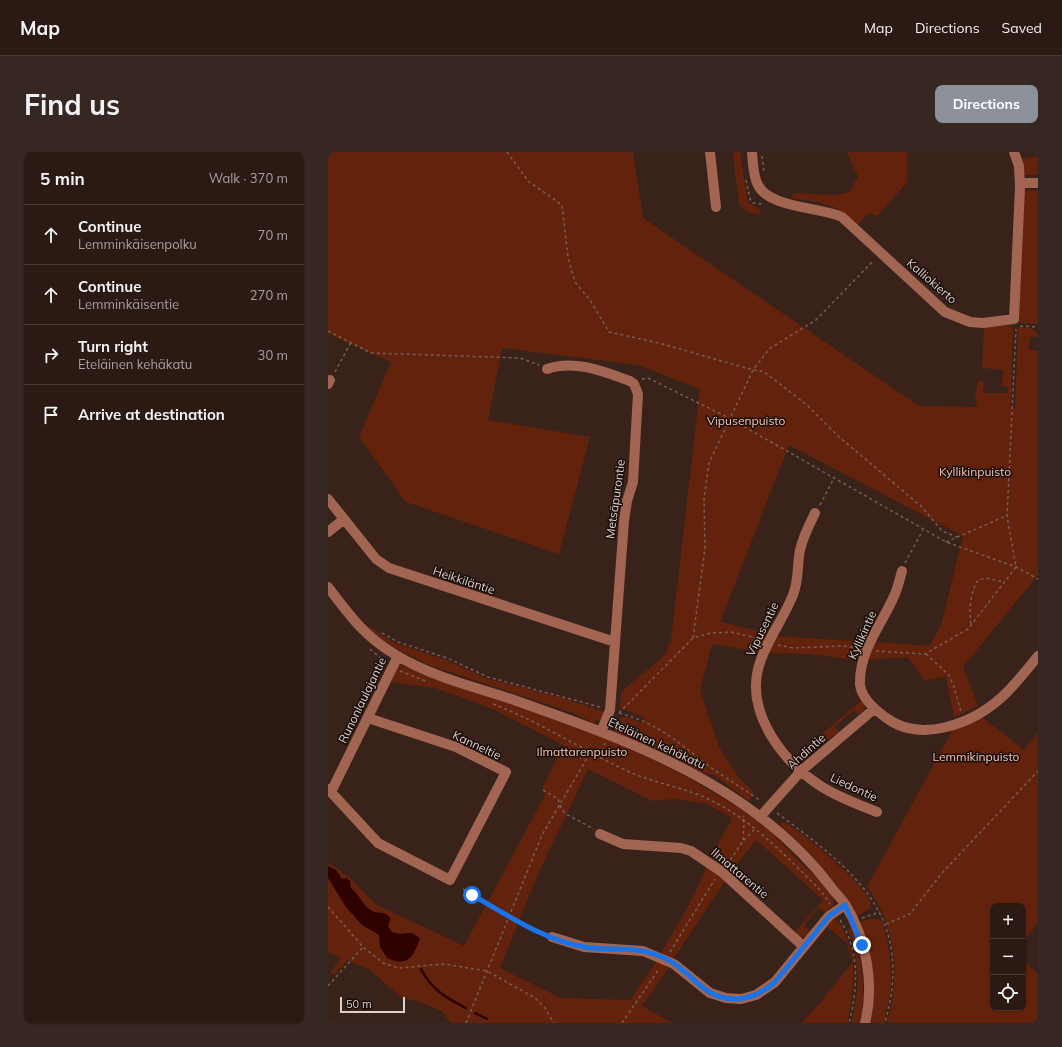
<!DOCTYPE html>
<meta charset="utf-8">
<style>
body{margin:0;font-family:Mulish,sans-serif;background:#372722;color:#f1f3f6}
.controls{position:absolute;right:12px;bottom:12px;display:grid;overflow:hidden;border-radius:8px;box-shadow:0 1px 3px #0004}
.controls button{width:36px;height:36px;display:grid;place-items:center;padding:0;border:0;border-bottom:1px solid #473834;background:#2b1a14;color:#f1f3f6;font:20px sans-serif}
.scale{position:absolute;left:12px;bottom:10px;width:65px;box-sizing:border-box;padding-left:4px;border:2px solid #dfcec9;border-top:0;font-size:11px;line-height:14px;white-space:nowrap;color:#dfcec9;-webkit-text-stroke:3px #190e0b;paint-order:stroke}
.stop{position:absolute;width:12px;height:12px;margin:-9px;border:3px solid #1a73e8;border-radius:50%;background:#fff}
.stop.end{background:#1a73e8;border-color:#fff;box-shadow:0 1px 4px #0008}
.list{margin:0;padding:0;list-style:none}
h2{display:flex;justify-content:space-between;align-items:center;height:52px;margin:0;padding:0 16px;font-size:17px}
h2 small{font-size:13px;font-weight:400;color:#a6a1a0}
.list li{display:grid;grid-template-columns:26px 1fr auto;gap:12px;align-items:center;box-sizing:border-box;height:60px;padding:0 16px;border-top:1px solid #473834}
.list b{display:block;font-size:15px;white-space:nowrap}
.list p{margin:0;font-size:13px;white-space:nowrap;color:#a6a1a0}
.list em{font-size:13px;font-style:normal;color:#a6a1a0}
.icon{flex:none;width:22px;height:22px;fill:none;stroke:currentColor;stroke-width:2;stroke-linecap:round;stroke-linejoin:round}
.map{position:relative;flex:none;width:710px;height:871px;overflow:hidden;border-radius:8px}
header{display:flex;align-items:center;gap:24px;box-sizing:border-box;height:56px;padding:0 20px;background:#2b1a14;border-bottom:1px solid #473834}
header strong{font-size:19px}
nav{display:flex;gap:22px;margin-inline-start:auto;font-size:14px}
.intro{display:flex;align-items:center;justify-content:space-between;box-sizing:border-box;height:96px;padding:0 24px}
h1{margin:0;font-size:28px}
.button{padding:10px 18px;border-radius:8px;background:#8c9099;color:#fff;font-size:14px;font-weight:700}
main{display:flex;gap:24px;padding:0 24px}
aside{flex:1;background:#2b1a14;border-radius:8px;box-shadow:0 1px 3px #0004}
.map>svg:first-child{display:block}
.green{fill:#63220c}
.water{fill:#2d0200}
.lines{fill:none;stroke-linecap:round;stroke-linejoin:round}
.stream{stroke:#2d0200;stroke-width:2.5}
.path{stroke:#745f58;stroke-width:1.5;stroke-dasharray:3 3;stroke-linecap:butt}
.minor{stroke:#a16552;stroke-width:10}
.route{stroke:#1a73e8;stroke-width:5}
.labels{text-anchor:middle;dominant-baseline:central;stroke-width:3;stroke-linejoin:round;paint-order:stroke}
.street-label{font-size:12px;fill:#dfcec9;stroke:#190e0b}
.park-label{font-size:12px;fill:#f7c5b5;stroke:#190e0b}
</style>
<header>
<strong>Map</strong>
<nav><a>Map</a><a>Directions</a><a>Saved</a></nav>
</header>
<div class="intro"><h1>Find us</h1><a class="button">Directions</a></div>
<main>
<aside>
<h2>5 min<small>Walk · 370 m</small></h2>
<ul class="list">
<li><svg class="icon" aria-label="ahead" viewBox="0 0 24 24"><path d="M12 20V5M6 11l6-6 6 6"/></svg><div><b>Continue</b><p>Lemminkäisenpolku</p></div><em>70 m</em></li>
<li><svg class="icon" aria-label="ahead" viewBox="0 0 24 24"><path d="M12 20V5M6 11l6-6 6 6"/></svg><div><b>Continue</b><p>Lemminkäisentie</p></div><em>270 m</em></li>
<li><svg class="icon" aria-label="right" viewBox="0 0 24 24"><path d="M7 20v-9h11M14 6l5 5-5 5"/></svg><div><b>Turn right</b><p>Eteläinen kehäkatu</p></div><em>30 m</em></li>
<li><svg class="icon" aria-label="arrive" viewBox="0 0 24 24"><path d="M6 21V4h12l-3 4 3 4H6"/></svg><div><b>Arrive at destination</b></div></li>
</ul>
</aside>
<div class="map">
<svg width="710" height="871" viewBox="0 0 710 871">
<rect width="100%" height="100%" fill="#39221a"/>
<path class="green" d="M0,0H305L315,66L591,254L649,255L647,244L650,229H656L655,241H680V234H674L675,218L654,216L656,178L658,174H683L685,177L683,256H687L690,175L703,176L708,179L710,185H702L701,198L710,199V423L635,515L650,554L626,565L618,525L596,528L580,505L538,508L547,490L602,494L614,470L635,384L461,293L392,470L439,481L447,468L432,500L384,492L372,539L391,595L411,626L426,640L421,649L386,623L373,620L328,597L285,580L293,565H299L315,571L316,565L292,556L293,540L337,503L343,488L372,237L310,213L174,196L160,268L262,285L231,402L78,350L31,285L63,210L0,182Z
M405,0H412L420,51L431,56L433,63L422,61L411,53Z
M519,0H579V31L549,64L541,61L529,73L508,56L490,50L464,46L465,41L508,43L521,40L530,25Z
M710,4V23H696L693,7Z
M701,38L710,39V172L691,171L695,41Z
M42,475L67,491L118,508L160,527L235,546L276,560L274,566L265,571L248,562L101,513L65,495L41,477Z
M449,484L538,490L528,508L481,502L441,501Z
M73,513L180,550L286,590L347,618L403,651L439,676L478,716L489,725L505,746L506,753L497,760L490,756L476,773L482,779L479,785L473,786L466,781L495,748L428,688L402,722L383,706L404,666L377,651L346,647L324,649L260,617L211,720L172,816L233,846L302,848L329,808L342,814L314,854L344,871H123L114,859L92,850L73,845L42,818L20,808L6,823L2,821L13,806L0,800V710L22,726L47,752L136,794L217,643L215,635L235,593L163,556L107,536L63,530L70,514Z
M534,548L537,555L534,560L529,562L526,558L507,574L511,580L499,588L496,584L474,602L479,608L471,610L466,606Z
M654,565L696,598L710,580V770L695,790V754H665V856H695V809L710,821V871H559C572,825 569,774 539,735L625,577Z
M455,670C470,675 537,733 542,749C544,752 543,754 542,757L529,764C509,729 481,699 452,673Z
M374,710L397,729L345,807L333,801L358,758L379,715Z
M506,766C512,770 514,776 517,782C530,811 526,841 519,871H474L491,852L524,811L519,791L499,775Z
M542,767H551C556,771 557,778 558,784C566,816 564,839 556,871H543C549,836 544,804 532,770Z
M523,775C534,807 538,837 532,871H523C532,838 532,809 520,777Z"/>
<path class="water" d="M0,714L8,718L14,727L18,726L22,729L23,736C37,748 35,761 56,761L63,766L60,774C65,786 75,780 84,781L92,786C86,804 80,816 59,806L52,795L51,783L34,773L18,755L0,726Z"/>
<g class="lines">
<path class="stream" d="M93,817C103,837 118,846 138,856
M147,861L159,867"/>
<path class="path" d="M179,0L200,29L234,53L240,105L247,130L262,148L281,180L331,191L425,218L435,219L479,253L510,284L594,355L614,379L629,385
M434,4L436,20
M418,28L422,47L425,51L432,52L434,51
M692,174L710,175
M0,179L43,201L192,206L211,213
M7,220L23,190
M314,227L320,226L403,267L618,390L688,415L710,427
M492,353L506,326
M618,390L678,364
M577,411L595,378
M643,472C641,458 642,441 650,428L658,426L676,430
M54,481L70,490L119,506L160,525L272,555
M365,486L377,396L376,345L381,311L425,218L441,197L488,168L546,108
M450,493L465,496L515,494L529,496
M42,497L57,510
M548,499L597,502L640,477L688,415L679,364L688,177
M598,502L621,523L626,535L633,560
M72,519L100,530
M165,552C210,569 251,596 295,617C321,630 351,634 378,646C416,663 447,693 476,722C485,731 495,740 502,752
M291,561C333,572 351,592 385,617C401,628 417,638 433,649
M291,561L365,486L383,481L403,480L433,487
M271,604L277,591
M215,638L230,647L234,658L238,662L266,677
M449,661C527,719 587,763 557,871
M415,688L416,671L414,666L416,664
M399,713L415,689L427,677
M135,737L183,766L216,782
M0,755L35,795L55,811L71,816L116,812L159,819L207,846L217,856L226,871
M534,766L552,760
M512,768C532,800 530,836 521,871
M558,772L582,762L614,721L710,619
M342,800L387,727
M0,834L35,795
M138,871L214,683L262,601
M294,871L331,817"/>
<path class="minor" d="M382,0L388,55
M424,0C425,11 425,24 430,33C441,56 492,55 514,65L617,160L642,170L655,171L686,167L692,35L691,14L686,0
M692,31H710
M219,217C246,207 277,220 302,229L306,232L310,242L305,330L299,349L296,369L282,558L273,580
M0,232L2,228
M0,347L48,407L61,416L287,490
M487,361C481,373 475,385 472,398C469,413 471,428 465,443C455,468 437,490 430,517C419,563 455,609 491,633C509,645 529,652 549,660
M0,380L15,368
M574,419C572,426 570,435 567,442C555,471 531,498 532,532C533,546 546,557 557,565C592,592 644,572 674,545C687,533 698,519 710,504
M0,435C22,464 36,484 68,503C104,525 147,535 186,548C302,589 426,633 503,735C507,741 513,746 517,752C538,786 547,832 537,871
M0,637L50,691L122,728L178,620L128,595L40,566
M3,640L70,504
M432,665L473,619L546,557
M272,682L295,692L353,696L363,699L394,720L476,795
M224,785L256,795L315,799L346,812L382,841L398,846L413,847L428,843L447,830L501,764L517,753"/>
</g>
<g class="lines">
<path class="route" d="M144,743C180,763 215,788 256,795C280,799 303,794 326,802C335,805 345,810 352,816C368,828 377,842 397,846C416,850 433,842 447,830L501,764L517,753L534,793"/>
</g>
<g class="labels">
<g class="street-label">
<text transform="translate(604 129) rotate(41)">Kalliokierto</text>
<text transform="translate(287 347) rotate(-82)">Metsäpurontie</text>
<text transform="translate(136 428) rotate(18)">Heikkiläntie</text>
<text transform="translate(434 477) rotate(-64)">Vipusentie</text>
<text transform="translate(534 483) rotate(-66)">Kyllikintie</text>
<text transform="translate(34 548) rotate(-64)">Runonlaulajantie</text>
<text transform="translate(329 591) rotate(25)">Eteläinen kehäkatu</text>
<text transform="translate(149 593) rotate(25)">Kanneltie</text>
<text transform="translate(478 599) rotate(-42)">Ahdintie</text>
<text transform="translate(526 635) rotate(25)">Liedontie</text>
<text transform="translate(412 721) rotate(40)">Ilmattarentie</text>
</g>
<g class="park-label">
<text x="418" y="268">Vipusenpuisto</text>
<text x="647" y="319">Kyllikinpuisto</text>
<text x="254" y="599">Ilmattarenpuisto</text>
<text x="648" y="604">Lemmikinpuisto</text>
</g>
</g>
</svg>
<div class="controls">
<button>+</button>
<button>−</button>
<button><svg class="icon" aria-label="locate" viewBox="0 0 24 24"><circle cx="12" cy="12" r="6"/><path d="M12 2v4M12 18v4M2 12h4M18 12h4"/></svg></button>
</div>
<div class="scale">50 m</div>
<div class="stop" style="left:144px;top:743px"></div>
<div class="stop end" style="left:534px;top:793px"></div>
</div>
</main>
